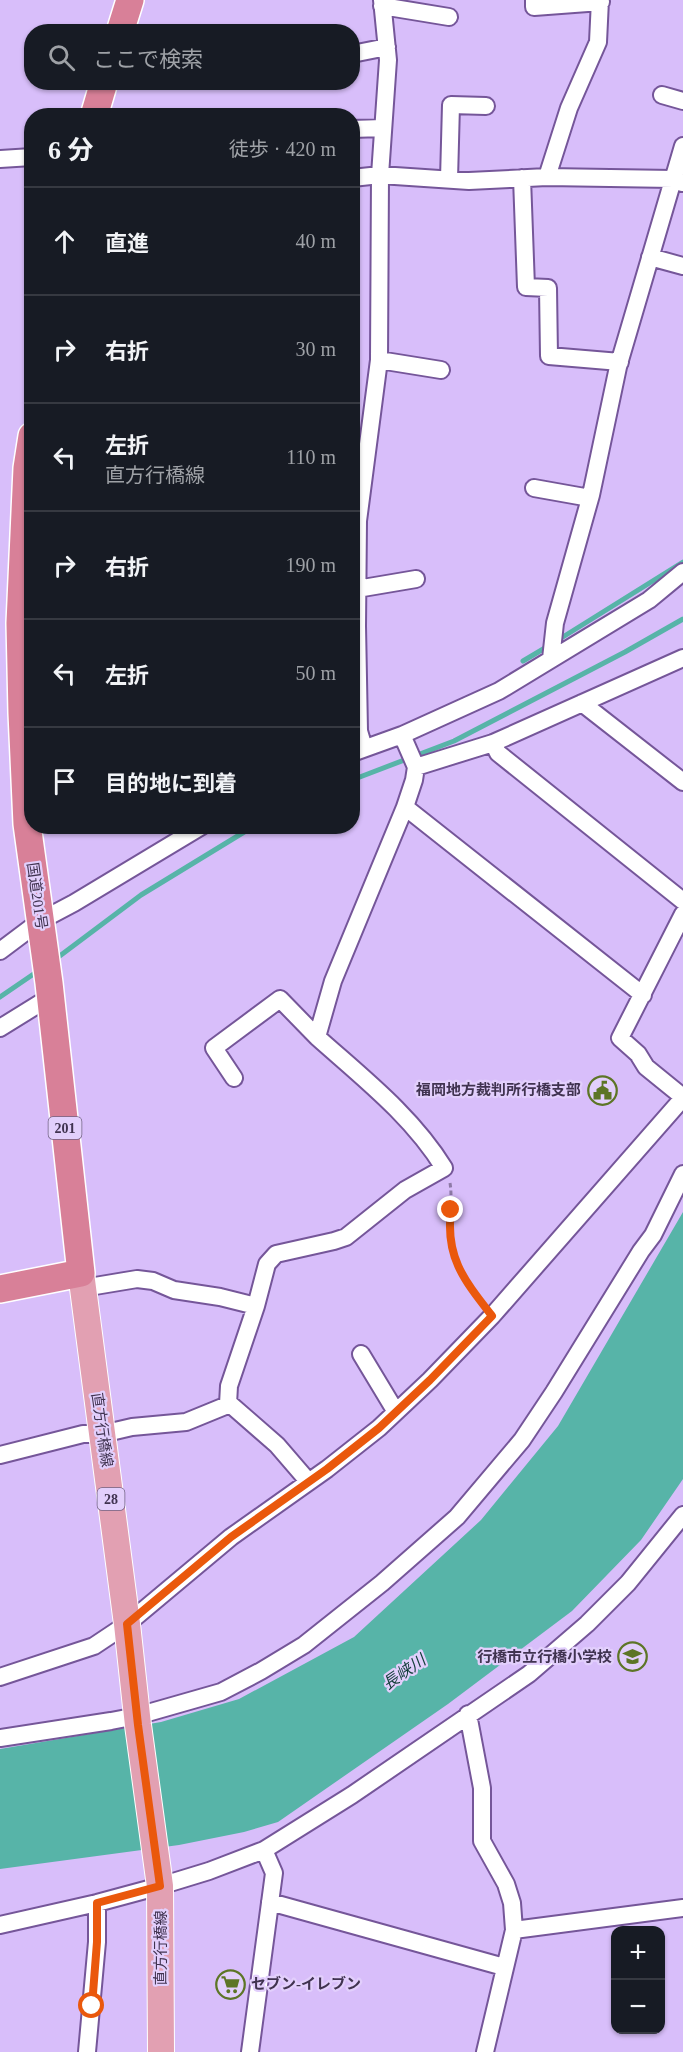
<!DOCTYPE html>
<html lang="ja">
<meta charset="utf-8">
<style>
body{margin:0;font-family:"Times New Roman","Noto Sans JP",serif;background:#20242c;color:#f1f3f6}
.controls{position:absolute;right:18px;bottom:18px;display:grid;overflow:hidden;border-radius:12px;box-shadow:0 2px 4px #0004}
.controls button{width:54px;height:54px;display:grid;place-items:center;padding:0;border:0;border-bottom:2px solid #363941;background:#171b24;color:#f1f3f6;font:30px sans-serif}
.stop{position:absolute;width:18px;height:18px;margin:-14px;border:4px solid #ea580c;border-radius:50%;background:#fff}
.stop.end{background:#ea580c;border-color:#fff;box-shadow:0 2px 6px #0008}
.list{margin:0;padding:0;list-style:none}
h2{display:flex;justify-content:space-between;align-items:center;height:78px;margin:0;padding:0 24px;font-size:26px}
h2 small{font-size:20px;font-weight:400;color:#9ea1a6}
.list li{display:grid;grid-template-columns:39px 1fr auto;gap:18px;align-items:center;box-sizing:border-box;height:108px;padding:0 24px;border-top:2px solid #363941}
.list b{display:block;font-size:22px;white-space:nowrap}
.list p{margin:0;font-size:20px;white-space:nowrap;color:#9ea1a6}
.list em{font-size:20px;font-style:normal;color:#9ea1a6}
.icon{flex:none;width:33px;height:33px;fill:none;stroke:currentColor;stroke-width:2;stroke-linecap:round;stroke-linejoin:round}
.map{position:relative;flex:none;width:683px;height:2052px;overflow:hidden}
.search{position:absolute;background:#171b24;box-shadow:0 2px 4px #0004;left:24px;top:24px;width:336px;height:66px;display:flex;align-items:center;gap:15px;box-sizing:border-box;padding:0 21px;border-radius:24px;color:#9ea1a6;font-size:22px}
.panel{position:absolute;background:#171b24;box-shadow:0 2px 4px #0004;left:24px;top:108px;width:336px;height:726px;border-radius:24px}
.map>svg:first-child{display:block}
.water{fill:#57b4a8}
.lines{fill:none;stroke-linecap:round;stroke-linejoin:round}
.stream{stroke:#57b4a8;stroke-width:5}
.minor-casing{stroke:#755699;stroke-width:20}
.primary-casing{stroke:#fff;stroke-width:28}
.trunk-casing{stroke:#fff;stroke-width:30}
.path{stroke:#8e7aa7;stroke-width:3;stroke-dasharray:4.5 3;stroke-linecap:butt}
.minor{stroke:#fff;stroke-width:16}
.primary{stroke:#e2a0b2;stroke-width:26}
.trunk{stroke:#d88098;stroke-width:27}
.route{stroke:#ea580c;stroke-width:8}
.labels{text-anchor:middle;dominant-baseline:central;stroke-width:4.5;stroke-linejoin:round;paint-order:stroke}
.shield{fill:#e2cffc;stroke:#716284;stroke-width:1.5}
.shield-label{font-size:14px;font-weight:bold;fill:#403350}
.street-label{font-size:15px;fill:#403350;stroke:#e2cffc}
.poi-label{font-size:15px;font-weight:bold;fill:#403350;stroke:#e2cffc;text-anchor:end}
.water-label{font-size:16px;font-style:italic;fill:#113d38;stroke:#e2cffc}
</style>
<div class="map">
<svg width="683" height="2052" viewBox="0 0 683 2052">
<rect width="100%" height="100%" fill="#d8befa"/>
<path class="water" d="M683,1212V1479L641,1540L572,1611L448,1704L278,1822L244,1832L179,1845L0,1869V1749L161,1722L239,1699L354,1637L481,1520L558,1426Z"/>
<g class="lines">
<path class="stream" d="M558,640L683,562
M523,661L550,645
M352,780L454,741L625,652L683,619
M53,961L141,895L254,826
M0,997L38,971"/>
<defs>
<path id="minor" d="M534,0V7L601,2
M382,6L449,17
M352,54L387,47
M662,95L683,101
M352,129L383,128
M0,159L32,157
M547,177L569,108L598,42L600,0
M352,178L380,175L469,181L547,177L673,179L682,183
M522,178L526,287L548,288L549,356L620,362
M449,179L451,105L486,106
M650,257L683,266
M379,360L441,370
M534,488L590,498
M357,589L416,579
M551,659L555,623L591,495L618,367L683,146
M582,703L683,782
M493,743L498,753L683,901
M364,748L359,731L357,626L358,521L379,360L380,175L388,60L382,0
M352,753L402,735L499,691L649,600L683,572
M416,767L493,743L683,658
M405,807L643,995
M683,914L620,1038L638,1054L646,1067L683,1097
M0,951L40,921L74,903L202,826
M0,1028L50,997
M234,1078L214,1048L280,999L317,1037
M83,1288L137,1279L153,1281L174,1290L220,1297L256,1306
M361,1354L396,1412
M228,1404L229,1386L256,1306L267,1264L276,1254L334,1241L346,1237L405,1190L444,1168C412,1116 363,1078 317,1037L333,981L405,807L414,780L416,767L402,735
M0,1455L83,1434H102L132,1427L186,1422L230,1404L277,1445L308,1481
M0,1677L94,1646L127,1624L231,1537L327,1469L379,1428L430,1380L492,1316L683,1098
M468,1714L482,1788V1841L506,1884L512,1903L514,1930L485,2052
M0,1738L111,1721L137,1716L221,1692L261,1671L304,1645L382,1583L457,1517L522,1440L554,1392L641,1251L653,1235L683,1174
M270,1902L504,1967
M0,1925L97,1903L160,1886L209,1871L264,1850L352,1795L529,1674L587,1624L628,1583L683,1515
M514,1930L683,1908
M87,2052L97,1942V1903
M250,2052L274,1873L264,1850"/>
<path id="primary" d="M81,1273L127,1624L138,1725L160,1886L161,2052"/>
<path id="trunk" d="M120,32L130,0
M94,116L104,82
M0,1289L81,1273L49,983L27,824L22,713L20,623L27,468L32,436"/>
</defs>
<use href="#minor" class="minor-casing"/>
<use href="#primary" class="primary-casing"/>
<use href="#trunk" class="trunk-casing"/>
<path class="path" d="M450,1183C453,1200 448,1217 449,1234C450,1260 468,1285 483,1305"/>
<use href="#minor" class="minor"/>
<use href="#primary" class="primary"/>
<use href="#trunk" class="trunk"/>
</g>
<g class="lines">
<path class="route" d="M92,2006L97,1942V1903L160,1886L138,1725L127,1624L231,1537L327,1469L379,1428L430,1380L492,1316C464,1280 445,1257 451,1210"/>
</g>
<defs>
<symbol id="civic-ring" viewBox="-11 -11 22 22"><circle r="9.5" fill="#e2cffc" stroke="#5d7526" stroke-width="1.5"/><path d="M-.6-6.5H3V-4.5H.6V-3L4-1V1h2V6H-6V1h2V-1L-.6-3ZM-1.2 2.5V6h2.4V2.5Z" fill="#5d7526"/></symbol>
<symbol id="school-ring" viewBox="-11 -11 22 22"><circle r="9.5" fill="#e2cffc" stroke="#5d7526" stroke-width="1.5"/><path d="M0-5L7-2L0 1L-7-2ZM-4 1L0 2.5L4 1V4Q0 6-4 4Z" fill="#5d7526"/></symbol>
<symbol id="supermarket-ring" viewBox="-11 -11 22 22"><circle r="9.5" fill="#e2cffc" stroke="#5d7526" stroke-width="1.5"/><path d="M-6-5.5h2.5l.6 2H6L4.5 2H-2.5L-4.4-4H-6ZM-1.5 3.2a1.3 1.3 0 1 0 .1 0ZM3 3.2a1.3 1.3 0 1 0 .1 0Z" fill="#5d7526"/></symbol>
</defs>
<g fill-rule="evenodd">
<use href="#civic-ring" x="586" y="1074" width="33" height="33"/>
<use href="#school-ring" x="616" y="1640" width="33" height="33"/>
<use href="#supermarket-ring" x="214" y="1968" width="33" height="33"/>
</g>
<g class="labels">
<g class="shield">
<rect x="48.5" y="1117" width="33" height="22" rx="4.5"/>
<rect x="97.5" y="1488" width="27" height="22" rx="4.5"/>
</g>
<g class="shield-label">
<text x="65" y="1128">201</text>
<text x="111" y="1499">28</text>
</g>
<g class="street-label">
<text transform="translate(37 896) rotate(82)">国道201号</text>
<text transform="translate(102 1430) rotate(82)">直方行橋線</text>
<text transform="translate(161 1948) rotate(-90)">直方行橋線</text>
</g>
<g class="poi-label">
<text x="581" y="1090">福岡地方裁判所行橋支部</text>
<text x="612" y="1657">行橋市立行橋小学校</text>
<text x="251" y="1984" text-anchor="start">セブン-イレブン</text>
</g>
<g class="water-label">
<text transform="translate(404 1672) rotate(-35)">長峡川</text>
</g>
</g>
</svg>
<div class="controls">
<button>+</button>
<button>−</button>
</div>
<div class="stop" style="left:92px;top:2006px"></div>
<div class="stop end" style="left:451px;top:1210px"></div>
<div class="search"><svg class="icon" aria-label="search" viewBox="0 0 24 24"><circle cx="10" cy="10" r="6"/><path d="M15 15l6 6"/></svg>ここで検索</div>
<section class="panel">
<h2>6 分<small>徒歩 · 420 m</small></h2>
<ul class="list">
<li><svg class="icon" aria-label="ahead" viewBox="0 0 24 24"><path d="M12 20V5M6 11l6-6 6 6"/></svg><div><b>直進</b></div><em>40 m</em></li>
<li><svg class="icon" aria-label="right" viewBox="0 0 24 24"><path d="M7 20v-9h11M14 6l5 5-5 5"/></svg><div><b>右折</b></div><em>30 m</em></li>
<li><svg class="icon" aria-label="left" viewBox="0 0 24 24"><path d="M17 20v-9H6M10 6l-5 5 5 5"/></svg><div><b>左折</b><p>直方行橋線</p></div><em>110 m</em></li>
<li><svg class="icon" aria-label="right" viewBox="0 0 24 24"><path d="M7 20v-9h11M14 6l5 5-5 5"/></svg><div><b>右折</b></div><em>190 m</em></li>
<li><svg class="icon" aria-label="left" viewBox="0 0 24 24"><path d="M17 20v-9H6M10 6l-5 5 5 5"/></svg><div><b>左折</b></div><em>50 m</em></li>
<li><svg class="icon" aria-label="arrive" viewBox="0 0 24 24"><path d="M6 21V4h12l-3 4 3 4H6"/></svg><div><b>目的地に到着</b></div></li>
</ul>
</section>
</div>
